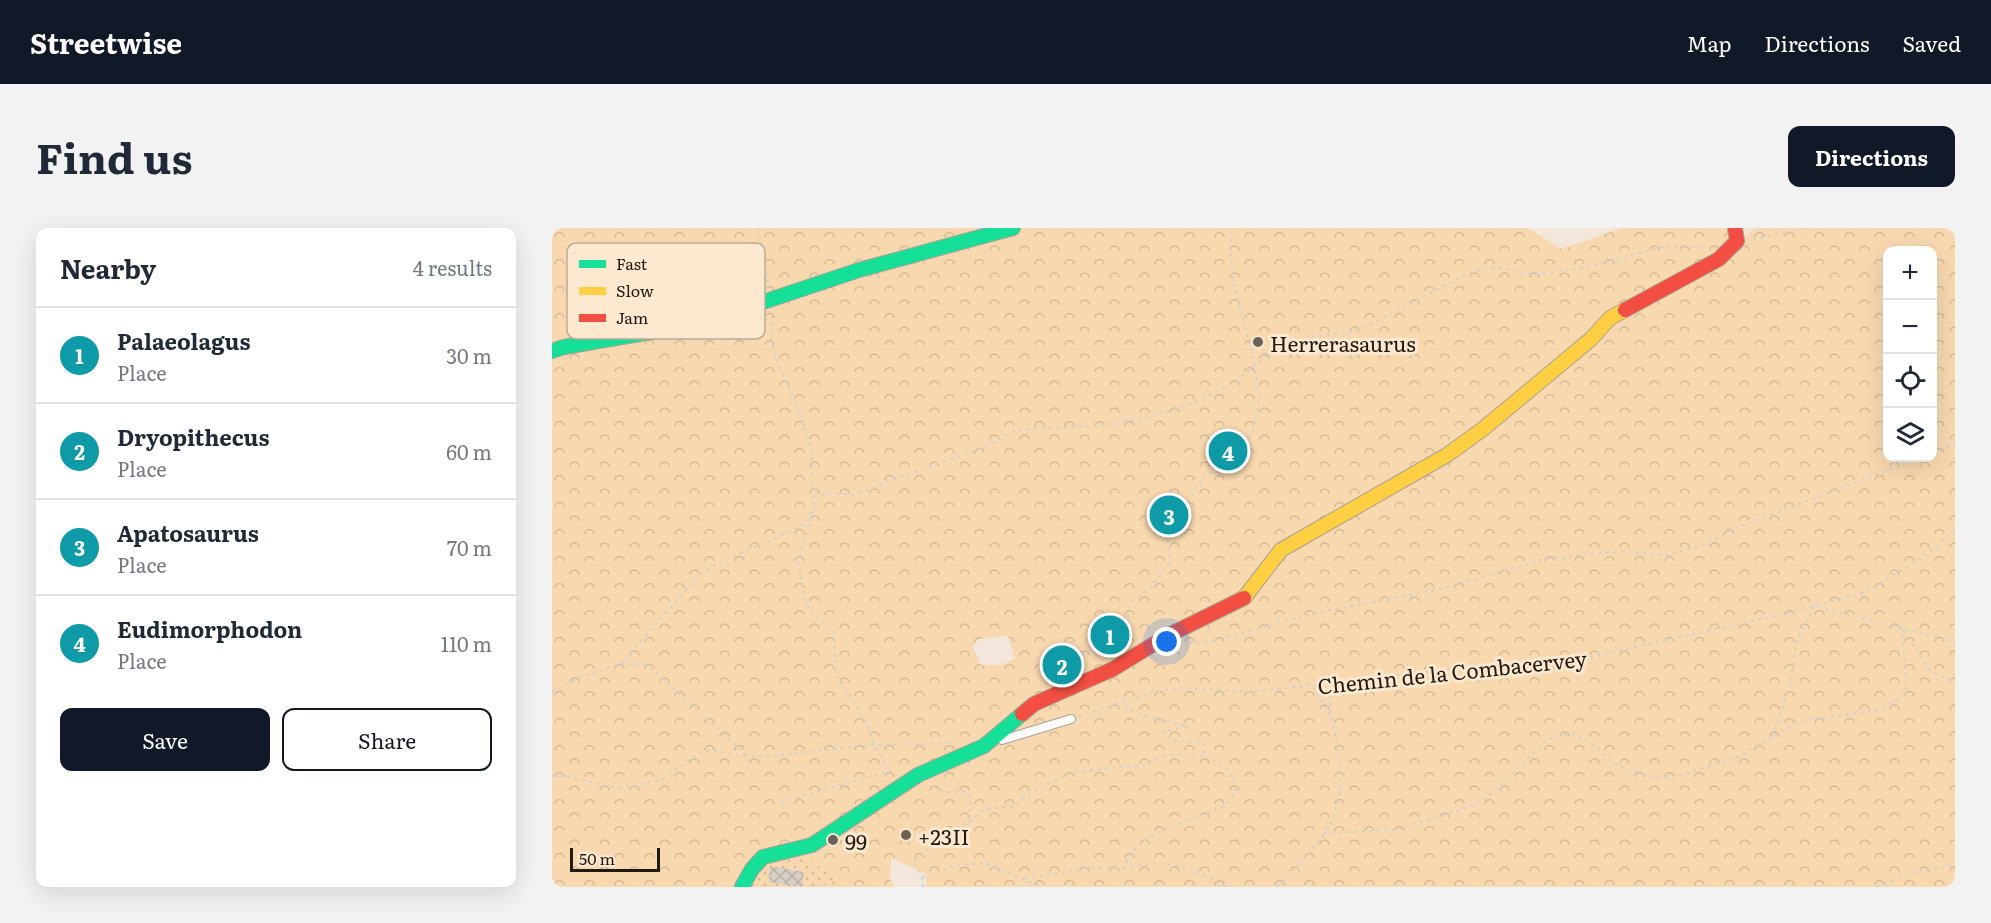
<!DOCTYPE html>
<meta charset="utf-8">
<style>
body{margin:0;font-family:Literata,serif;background:#f2f2f3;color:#1f2937}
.controls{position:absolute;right:18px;top:18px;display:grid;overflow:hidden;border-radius:12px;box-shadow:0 6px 24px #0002}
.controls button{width:54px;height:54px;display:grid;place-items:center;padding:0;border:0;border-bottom:2px solid #e0e1e3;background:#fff;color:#1f2937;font:30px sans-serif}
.scale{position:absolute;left:18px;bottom:15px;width:90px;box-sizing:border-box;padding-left:6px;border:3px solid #211a11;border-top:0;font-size:16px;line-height:21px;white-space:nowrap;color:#211a11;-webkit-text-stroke:4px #fce8cf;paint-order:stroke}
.you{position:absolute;left:615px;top:414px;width:21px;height:21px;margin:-15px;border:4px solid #fff;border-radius:50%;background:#1a73e8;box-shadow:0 0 0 9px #1a73e833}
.badge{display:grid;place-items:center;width:39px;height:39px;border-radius:50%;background:#111827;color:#fff;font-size:20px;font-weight:700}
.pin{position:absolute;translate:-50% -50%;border:3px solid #fff;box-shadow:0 2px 6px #0006}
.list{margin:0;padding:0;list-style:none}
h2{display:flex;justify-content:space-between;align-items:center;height:78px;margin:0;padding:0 24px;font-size:26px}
h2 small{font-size:20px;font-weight:400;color:#747a83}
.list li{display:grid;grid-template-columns:39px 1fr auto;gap:18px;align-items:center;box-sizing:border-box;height:96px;padding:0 24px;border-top:2px solid #e0e1e3}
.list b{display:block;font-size:22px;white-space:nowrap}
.list p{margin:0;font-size:20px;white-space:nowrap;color:#747a83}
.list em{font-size:20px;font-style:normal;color:#747a83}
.actions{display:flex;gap:12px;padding:18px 24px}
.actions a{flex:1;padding:14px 0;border:2px solid #111827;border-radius:12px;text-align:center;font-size:21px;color:#111827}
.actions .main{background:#111827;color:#fff}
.icon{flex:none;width:33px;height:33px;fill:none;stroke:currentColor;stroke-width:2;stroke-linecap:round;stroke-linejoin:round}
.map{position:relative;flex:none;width:1403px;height:659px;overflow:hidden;border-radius:12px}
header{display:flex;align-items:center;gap:36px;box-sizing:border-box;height:84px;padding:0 30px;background:#111827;color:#fff}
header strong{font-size:28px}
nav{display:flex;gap:33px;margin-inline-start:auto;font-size:21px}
.intro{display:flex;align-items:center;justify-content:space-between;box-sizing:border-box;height:144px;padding:0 36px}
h1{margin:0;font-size:42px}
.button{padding:15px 27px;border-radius:12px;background:#111827;color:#fff;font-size:21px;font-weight:700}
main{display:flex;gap:36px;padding:0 36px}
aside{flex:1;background:#fff;border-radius:12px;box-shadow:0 6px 24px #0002}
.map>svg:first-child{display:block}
.green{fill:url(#green-dots)}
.forest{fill:url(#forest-crowns);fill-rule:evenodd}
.building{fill:url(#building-cross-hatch)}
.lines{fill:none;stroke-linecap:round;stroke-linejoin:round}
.lane-casing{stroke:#a8a095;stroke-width:10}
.fast-casing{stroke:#a8a095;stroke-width:16}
.slow-casing{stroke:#a8a095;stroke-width:16}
.jam-casing{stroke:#a8a095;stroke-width:16}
.path{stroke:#d3d0cc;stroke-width:2;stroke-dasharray:3 4.5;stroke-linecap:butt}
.lane{stroke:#fdfbf9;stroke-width:8}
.fast{stroke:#16e098;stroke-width:14}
.slow{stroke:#ffcf43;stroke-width:14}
.jam{stroke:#f24e42;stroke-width:14}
.poi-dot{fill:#6a6257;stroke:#fce8cf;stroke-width:2}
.labels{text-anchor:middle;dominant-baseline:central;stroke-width:6;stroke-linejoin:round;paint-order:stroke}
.poi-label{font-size:21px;fill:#211a11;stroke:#fce8cf;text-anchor:start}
.street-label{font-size:21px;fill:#211a11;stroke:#fce8cf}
.key{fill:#fce8cf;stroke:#baaa96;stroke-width:1.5}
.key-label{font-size:16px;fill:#211a11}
</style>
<header>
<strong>Streetwise</strong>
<nav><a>Map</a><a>Directions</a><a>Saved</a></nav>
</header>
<div class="intro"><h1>Find us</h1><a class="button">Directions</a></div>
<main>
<aside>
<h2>Nearby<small>4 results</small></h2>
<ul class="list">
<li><span class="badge" style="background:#0f9aa8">1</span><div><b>Palaeolagus</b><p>Place</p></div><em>30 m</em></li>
<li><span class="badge" style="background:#0f9aa8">2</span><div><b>Dryopithecus</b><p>Place</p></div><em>60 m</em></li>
<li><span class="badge" style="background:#0f9aa8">3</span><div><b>Apatosaurus</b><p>Place</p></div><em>70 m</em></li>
<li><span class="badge" style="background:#0f9aa8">4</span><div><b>Eudimorphodon</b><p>Place</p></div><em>110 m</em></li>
</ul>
<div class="actions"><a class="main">Save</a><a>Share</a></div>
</aside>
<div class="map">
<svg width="1403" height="659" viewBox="0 0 1403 659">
<defs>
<pattern id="green-dots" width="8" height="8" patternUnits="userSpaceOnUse" patternTransform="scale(1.5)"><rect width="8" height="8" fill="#f8d8af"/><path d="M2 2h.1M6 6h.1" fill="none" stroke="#d4b996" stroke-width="1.8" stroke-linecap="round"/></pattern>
<pattern id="forest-crowns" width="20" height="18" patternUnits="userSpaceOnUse" patternTransform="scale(1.5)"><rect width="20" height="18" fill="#f8d8af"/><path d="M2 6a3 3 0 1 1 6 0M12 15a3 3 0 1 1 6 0" fill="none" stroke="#d4b996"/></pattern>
<pattern id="building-cross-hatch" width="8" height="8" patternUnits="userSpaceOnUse" patternTransform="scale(1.5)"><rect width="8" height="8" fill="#d9cfc6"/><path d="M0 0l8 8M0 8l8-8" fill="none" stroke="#bab1a9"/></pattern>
</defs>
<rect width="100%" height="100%" fill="#f2e7da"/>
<path class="green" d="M251,625L284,652L270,659H179L210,626Z"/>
<path class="forest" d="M0,0H976L1010,21L1070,0H1183L1186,13L1204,0H1403V659H374V646L339,630L338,651L342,659H270L283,652L251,625L210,626L179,659H0ZM1336,22H1380V230H1336ZM456,408L463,431L449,437H429L421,419L427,411Z"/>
<path class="building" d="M224,639L252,644L250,659L216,654L218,640Z"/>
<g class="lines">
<defs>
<path id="lane" d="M450,512L519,491"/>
<path id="fast" d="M0,123L12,119L99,104L205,76L307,42L461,0
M190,659L200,641L211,629L260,617L366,547L432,518L470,486"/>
<path id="slow" d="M692,370L729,322L895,227L931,201L1039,111L1058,90L1073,82"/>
<path id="jam" d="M1073,82L1167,31L1185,13L1183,0
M470,486L482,476L561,441L615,408L692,370"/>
</defs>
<use href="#lane" class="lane-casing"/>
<use href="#fast" class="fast-casing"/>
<use href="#slow" class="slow-casing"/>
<use href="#jam" class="jam-casing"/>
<path class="path" d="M206,0L216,54
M1201,11L1254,0
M220,87L219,112L228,141L250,190L259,220L262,277
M1380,224L1403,216
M261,283L246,335L254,376L263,388L282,403L283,444L315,495L322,517L339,543
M1352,403L1379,444L1403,454
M638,415L659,414L762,385L884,362L1000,329L1010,331L1028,326L1069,324L1116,327L1157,315L1182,301L1367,230
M68,436L147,348L159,339L252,297L269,268L275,265L302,267L316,262L341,251L421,224L461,204L485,200L544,198L605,187L634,178L682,155L718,124L762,108L806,103L921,43L945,39L975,46L998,45L1031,40L1111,19H1154
M514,443L535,423L562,418L576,392L578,375L598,360L618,334L616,312L640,267L653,248L681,231L700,205L706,181L707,167L703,137L681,52L678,18L681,0
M761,459L778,487
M0,464L23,451L68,436L95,437L196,528L211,529L322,517L396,515
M527,488L601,464L628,460L698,464L935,437L1006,436L1218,389L1311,365L1370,330L1403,301
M1220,509L1237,461L1245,412L1262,378L1398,412L1403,417
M0,548H12L59,559L83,558L111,551L146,526L159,522L196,528
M383,557L384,560L395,564L411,563L419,571L416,595
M229,574L339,543
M772,605L844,602L911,581L935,570L985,521L997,511L1011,507L1021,506L1036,513L1065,537L1092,547L1107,550L1123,549L1187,529L1246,493L1324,483L1347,471L1355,459L1350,400
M571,640C615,631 635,636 674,659
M370,649L406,637L433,635L491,659
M473,651L535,640H571C575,632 579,623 587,617C598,608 614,600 628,595C646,588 694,579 681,551C675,539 664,533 653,528
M371,659L370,649L361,634L405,599L416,595L432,581L462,578L480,564L520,544L591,537L614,527L633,526L653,528L652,515L619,512L611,504L635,498L587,487L569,475
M725,659C741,641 765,619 777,598C798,560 783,510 777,470L781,460L797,454
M1325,659L1358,645L1403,637"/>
<use href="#lane" class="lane"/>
<use href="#fast" class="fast"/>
<use href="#slow" class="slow"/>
<use href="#jam" class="jam"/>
</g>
<g class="poi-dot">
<circle cx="706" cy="114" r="6"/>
<circle cx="354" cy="607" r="6"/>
<circle cx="281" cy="612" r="6"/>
</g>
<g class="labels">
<g class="poi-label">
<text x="718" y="114">Herrerasaurus</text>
<text x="366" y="607">+23II</text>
<text x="293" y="612">99</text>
</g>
<g class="street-label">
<text transform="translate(900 443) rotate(-6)">Chemin de la Combacervey</text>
</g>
</g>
<rect x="15" y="15" width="198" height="96" rx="9" class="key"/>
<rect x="27" y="32" width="27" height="8" fill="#16e098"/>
<rect x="27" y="59" width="27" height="8" fill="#ffcf43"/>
<rect x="27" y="86" width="27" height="8" fill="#f24e42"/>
<g class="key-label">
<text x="64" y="42">Fast</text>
<text x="64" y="69">Slow</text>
<text x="64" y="96">Jam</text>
</g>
</svg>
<div class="controls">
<button>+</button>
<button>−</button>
<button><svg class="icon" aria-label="locate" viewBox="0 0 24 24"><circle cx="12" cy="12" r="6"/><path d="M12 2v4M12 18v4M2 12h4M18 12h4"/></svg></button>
<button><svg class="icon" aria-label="layers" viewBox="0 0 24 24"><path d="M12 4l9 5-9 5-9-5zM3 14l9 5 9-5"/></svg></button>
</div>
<div class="scale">50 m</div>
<div class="you"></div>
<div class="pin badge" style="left:558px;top:407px;background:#0f9aa8">1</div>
<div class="pin badge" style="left:510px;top:437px;background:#0f9aa8">2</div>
<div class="pin badge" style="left:617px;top:287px;background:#0f9aa8">3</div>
<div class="pin badge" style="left:676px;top:223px;background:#0f9aa8">4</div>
</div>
</main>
